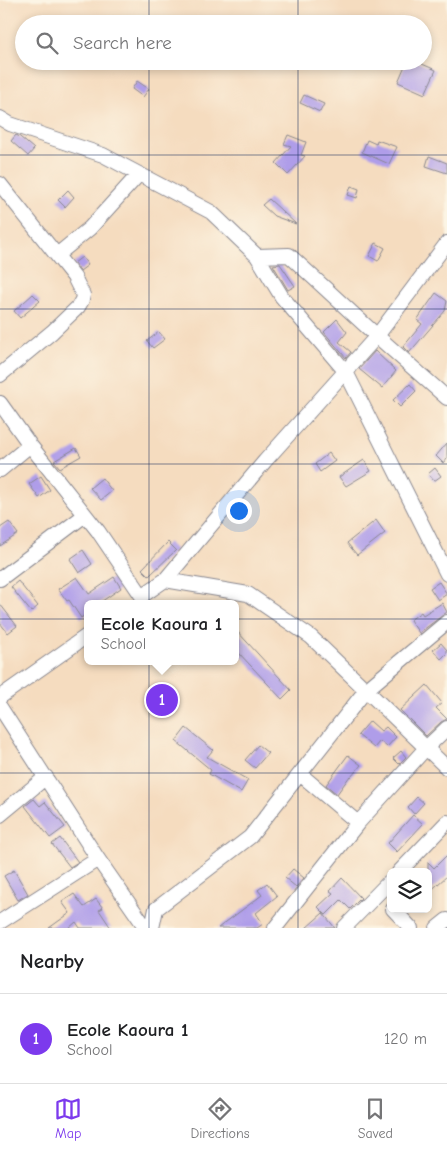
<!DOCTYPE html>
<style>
body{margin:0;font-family:"Comic Neue",sans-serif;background:#f2f2f2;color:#202124}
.controls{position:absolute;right:15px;bottom:15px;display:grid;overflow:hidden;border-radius:8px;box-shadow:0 2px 8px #0003}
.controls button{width:45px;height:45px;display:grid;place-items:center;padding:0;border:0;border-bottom:1px solid #e0e0e0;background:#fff;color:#202124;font:25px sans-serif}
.you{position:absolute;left:238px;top:510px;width:18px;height:18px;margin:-12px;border:4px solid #fff;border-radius:50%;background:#1a73e8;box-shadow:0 0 0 8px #1a73e833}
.badge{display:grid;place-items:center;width:32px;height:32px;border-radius:50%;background:#7c3aed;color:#fff;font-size:16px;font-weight:700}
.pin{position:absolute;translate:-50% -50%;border:2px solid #fff;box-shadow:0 1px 5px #0006}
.popup{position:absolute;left:84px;top:600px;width:155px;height:65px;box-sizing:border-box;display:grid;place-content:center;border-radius:8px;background:#fff;filter:drop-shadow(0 1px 4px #0005);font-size:16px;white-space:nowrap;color:#757577}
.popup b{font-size:19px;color:#202124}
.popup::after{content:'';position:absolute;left:50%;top:100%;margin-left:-10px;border:10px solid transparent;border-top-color:#fff}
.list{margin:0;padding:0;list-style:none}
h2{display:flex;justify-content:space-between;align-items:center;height:65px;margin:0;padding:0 20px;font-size:21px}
h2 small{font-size:16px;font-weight:400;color:#757577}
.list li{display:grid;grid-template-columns:32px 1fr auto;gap:15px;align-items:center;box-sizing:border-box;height:90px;padding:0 20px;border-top:1px solid #e0e0e0}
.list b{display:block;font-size:19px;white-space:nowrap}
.list p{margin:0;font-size:16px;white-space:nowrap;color:#757577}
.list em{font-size:16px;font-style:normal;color:#757577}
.icon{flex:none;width:28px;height:28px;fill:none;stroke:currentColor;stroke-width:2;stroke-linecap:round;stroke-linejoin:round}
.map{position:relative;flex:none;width:447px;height:928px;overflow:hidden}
.search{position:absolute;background:#fff;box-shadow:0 2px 8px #0003;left:15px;right:15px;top:15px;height:55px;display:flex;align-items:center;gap:12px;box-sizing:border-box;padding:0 18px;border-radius:28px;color:#757577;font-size:19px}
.sheet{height:155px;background:#fff}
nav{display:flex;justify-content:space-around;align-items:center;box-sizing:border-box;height:70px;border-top:1px solid #e0e0e0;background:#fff;font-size:14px;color:#757577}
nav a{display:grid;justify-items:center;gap:2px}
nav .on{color:#7c3aed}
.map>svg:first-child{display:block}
.building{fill:#af9de9}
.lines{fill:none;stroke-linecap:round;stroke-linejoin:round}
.minor-casing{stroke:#88868e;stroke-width:16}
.minor{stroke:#fff;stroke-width:14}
.grid{fill:none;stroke:#1b2f5e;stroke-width:1;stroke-opacity:0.55}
</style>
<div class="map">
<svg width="447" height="928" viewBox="0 0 447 928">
<rect width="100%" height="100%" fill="#fcf5e5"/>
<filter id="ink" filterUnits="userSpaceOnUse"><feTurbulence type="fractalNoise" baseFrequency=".02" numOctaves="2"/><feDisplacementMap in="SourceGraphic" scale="10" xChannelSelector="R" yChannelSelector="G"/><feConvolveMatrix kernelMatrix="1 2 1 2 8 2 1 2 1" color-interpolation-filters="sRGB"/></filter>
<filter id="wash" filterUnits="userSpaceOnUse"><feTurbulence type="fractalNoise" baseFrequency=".0096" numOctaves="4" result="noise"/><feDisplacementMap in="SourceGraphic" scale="20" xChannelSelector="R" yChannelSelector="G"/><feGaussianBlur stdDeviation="1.12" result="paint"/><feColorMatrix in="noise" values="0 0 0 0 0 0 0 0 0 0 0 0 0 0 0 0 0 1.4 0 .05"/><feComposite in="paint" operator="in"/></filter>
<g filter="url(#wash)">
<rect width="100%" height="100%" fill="#f5dcbf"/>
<g id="blocks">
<path class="building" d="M407,61H415L436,70L425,94L398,82Z
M137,81L149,89L143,97L132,89Z
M304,95L324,104L320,112L300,103Z
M16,135L20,137L34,149L28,156L11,141Z
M288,135L306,142L301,155L305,156L288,175L276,163L291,146L284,144Z
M367,140L376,144L377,140L397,147L389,164L362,152Z
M429,156L447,163V173L426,166Z
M351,186L359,189L357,198L348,195Z
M68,190L74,197L65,207L58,200Z
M269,199L296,224L274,216L262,205Z
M376,243L385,248L378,261L369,256Z
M82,257L88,265L80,271L74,263Z
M280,264L295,286L288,290L273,265Z
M436,293L447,301L445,311L409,353L403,347L422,324L417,320Z
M33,294L40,301L20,318L14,311Z
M337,319L347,332L339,342L351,352L346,358L324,332Z
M159,332L165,339L153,348L147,341Z
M375,351L396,371L382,388L359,369Z
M410,384L416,391L400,407L393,400Z
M447,443V458L443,463L436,456Z
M76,448L81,456L60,468L54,461Z
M329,453L335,461L320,472L315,464Z
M364,460L371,471L346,486L339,477Z
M435,468L441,476L434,481L428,474Z
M41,476L50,490L39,498L29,484Z
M102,478L112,491L101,500L90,488Z
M376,520L385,533L357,555L347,543Z
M9,522L18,534L0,546V528Z
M168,542L176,550L149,576L142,569Z
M83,550L92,564L79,573L70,559Z
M77,577L89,594L114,577L121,588L98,604H88V613L81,618L69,600L67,601L58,589Z
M18,581L38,606L31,612L11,587Z
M439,582L447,594L438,600L430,588Z
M442,603L447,612L419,633L410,620L421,612L423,615Z
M0,604L17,626L8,633L0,623Z
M236,630L291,690L282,699L236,650Z
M441,643L447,650V653L441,659L433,650Z
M427,685L442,703L436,708L447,719L441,722L426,736L400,710Z
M370,721L381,731L386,727L396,737L387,747L380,741L374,748L358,735Z
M186,728L213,750L207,757L248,780L241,792L209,774L211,770L176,741Z
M258,745L268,753L255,768L245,760Z
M401,751L406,757L399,764L393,758Z
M348,755L361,765L351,777L350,776L337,794L326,785Z
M417,797L424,803L414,814L408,807Z
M34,799L40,806L45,802L65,827L50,838L25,806Z
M413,815L423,824L397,852L388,843Z
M60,838L78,862L70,867L52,844Z
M447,855V876L428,893V862L434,868Z
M293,869L304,878L296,887L285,878Z
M14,870L28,894L18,900L4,876Z
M342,878L361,898L350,909L341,900L326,915L318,907L333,893L330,891Z
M267,883L277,896L256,913L263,924L257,928H218L262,895L258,890Z
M74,894L84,907L96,899L103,908L99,910L111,928H80L76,922L69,928H49L70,913L62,902Z
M323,913L335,928H306Z"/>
</g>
</g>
<g filter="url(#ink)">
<use href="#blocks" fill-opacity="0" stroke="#88868e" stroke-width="1"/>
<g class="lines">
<defs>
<path id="minor" d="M0,118L10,124L103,155L211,212L257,256L289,255L377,336L447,398
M0,184L74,277L83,295L82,300L78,307L52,332L0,375
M57,255L90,228L139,174
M257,256L282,297L346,372L447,574
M0,403L30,445L98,531L142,596L165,580L248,594L311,637L447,768
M0,470L30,445
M0,579L85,515
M165,580L265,461L377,336L447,243
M0,697L88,635
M0,707L98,859L146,928
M300,774L358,823
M0,815L46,777
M399,872L447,822
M393,909L411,928
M0,922L98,859
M152,928L156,909L250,837L366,690L447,622
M275,928L358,823L426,748L447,728
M344,928L391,880
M437,928L447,920"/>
</defs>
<use href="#minor" class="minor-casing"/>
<use href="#minor" class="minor"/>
</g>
</g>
<path class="grid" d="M149,0V24M298,0V24M149,61V928M298,61V928M0,155H447M0,309H447M0,464H447M0,619H447M0,773H447"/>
</svg>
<div class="controls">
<button><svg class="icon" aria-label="layers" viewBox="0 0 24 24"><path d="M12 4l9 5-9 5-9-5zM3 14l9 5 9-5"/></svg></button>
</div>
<div class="you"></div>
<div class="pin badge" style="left:162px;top:700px">1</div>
<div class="popup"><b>Ecole Kaoura 1</b>School</div>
<div class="search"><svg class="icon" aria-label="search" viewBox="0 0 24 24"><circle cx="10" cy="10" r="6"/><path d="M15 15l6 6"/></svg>Search here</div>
</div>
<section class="sheet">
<h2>Nearby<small></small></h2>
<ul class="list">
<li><span class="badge">1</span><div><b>Ecole Kaoura 1</b><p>School</p></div><em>120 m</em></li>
</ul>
</section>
<nav>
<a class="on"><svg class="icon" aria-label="map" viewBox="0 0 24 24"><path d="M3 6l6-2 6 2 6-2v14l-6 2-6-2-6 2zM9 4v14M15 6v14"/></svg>Map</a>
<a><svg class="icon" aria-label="directions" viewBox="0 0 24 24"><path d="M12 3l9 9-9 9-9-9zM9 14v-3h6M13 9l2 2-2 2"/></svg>Directions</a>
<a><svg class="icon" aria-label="saved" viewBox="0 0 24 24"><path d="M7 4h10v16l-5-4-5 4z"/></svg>Saved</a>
</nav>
